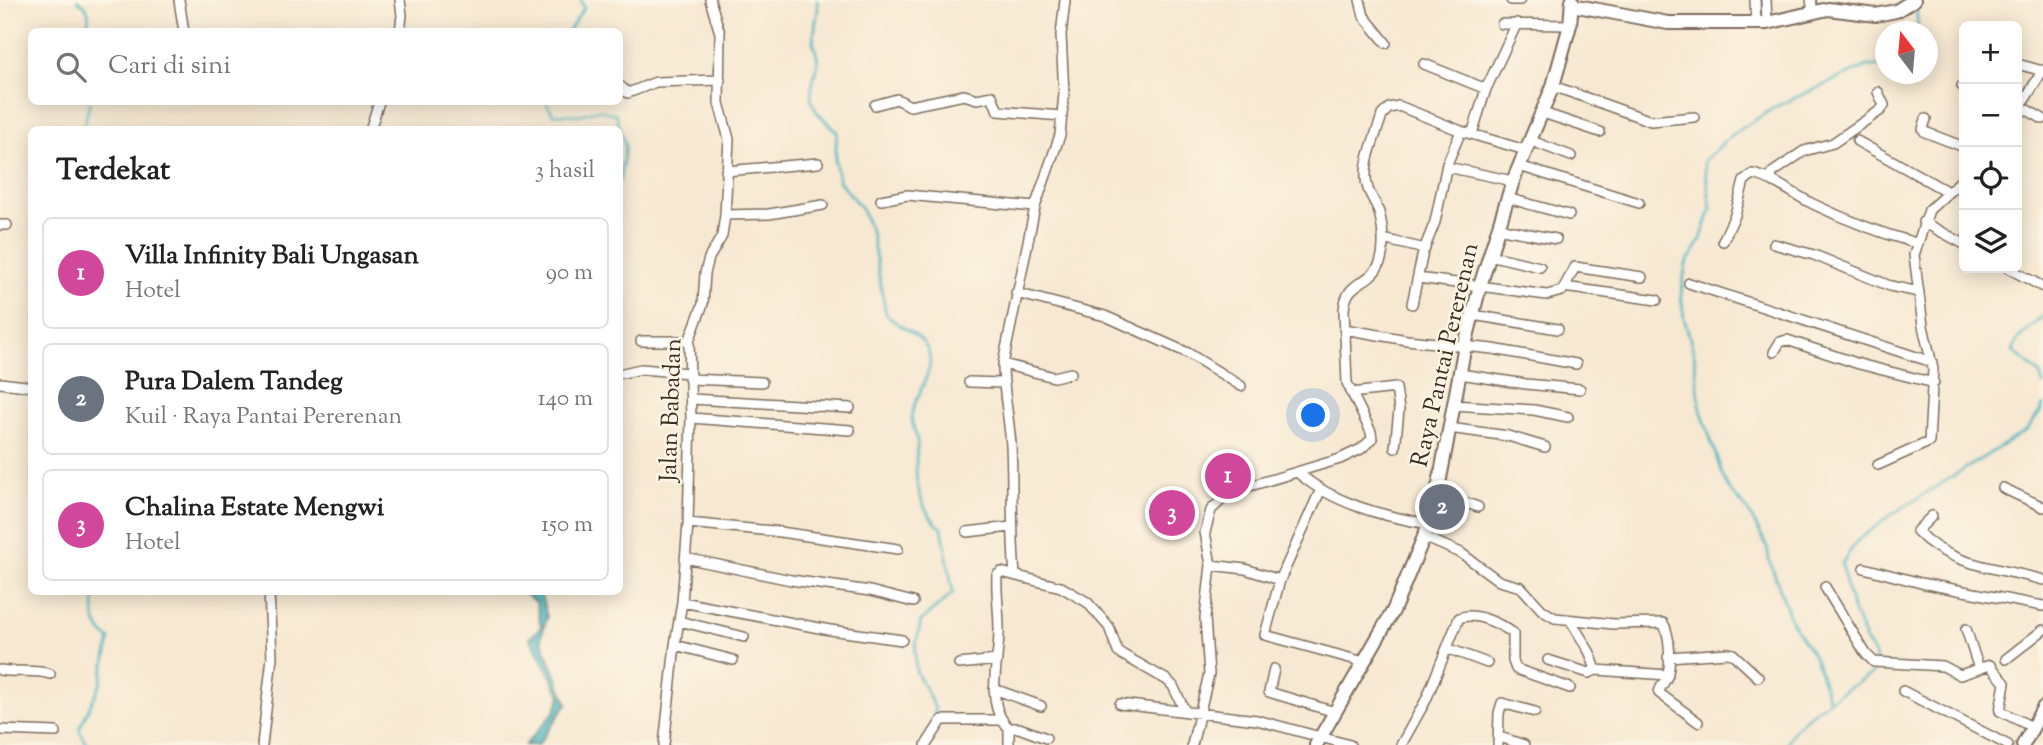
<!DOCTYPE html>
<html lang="id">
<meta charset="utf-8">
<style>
body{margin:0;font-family:"Sorts Mill Goudy",serif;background:#f2f2f2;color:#222}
.controls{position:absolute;right:21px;top:21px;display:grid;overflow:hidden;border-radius:10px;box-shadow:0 4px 18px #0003}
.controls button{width:63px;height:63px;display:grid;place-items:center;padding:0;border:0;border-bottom:2px solid #e0e0e0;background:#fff;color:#222;font:35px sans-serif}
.compass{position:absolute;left:1875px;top:21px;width:63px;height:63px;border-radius:50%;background:#fff;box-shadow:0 4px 18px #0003;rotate:344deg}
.you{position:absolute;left:1314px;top:416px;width:24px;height:24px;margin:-18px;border:5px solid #fff;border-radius:50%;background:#1a73e8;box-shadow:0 0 0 10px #1a73e833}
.badge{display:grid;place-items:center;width:46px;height:46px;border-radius:50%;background:#1f6fb2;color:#fff;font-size:23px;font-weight:700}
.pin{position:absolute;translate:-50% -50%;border:4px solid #fff;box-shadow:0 2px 7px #0006}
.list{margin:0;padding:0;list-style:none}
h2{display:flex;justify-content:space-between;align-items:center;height:91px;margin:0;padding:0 28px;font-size:30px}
h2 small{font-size:23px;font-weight:400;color:#767676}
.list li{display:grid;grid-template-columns:46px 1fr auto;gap:21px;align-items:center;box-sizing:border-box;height:112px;margin:0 14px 14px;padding:0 14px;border:2px solid #e0e0e0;border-radius:10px}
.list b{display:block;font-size:26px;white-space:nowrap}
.list p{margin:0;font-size:23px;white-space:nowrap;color:#767676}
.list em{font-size:23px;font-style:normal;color:#767676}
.icon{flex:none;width:38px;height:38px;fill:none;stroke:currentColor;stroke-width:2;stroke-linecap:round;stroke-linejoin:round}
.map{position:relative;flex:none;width:2043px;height:745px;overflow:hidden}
.search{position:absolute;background:#fff;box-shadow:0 4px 18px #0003;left:28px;top:28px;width:595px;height:77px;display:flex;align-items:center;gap:18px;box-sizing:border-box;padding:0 24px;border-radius:10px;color:#767676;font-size:26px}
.panel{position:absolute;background:#fff;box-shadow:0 4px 18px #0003;left:28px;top:126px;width:595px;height:469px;border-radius:10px}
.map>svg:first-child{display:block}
.water{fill:#45b3c0;stroke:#406e6f;stroke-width:2}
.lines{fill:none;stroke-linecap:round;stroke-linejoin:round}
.stream{stroke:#45b3c0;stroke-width:2.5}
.street-casing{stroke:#7d6c5d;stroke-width:12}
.secondary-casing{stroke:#7d6c5d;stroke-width:16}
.street{stroke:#fff;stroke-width:9}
.secondary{stroke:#fff;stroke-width:12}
.labels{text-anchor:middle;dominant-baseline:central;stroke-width:5;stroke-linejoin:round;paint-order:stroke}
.street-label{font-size:24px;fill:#3b2a1e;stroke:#fcf5e5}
</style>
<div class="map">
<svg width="2043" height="745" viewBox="0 0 2043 745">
<rect width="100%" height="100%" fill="#fcf5e5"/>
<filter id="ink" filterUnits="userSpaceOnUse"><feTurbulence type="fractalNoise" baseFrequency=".0143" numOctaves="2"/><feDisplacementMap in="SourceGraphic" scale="14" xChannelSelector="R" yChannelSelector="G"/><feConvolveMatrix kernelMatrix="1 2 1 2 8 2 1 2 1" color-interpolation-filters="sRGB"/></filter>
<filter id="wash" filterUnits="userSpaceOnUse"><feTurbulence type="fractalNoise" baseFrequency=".00686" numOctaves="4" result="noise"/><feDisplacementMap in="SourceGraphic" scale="28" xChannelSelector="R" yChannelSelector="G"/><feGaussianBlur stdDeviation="1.57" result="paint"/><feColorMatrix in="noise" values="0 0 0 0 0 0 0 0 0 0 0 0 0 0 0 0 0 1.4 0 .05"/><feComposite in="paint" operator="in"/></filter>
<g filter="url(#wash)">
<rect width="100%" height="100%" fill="#f7e8d1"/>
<path class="water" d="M522,592H535L541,595L547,617L541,638L567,703L538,745H525L555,711L561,696L530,638L541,627L536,602Z"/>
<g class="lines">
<path class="stream" d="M77,0C91,6 91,20 84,32
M817,0L818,8L813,41L818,60L812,86L811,100L817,112L837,132L835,162L839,181L861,208L871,231L886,314C898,327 919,333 927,348C938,369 915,394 912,414C910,422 916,432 917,440C918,447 916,454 916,461C915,485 922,515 942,528L953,593L921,621L915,649L916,671L935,708L932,729
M1916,3L1918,32
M568,32L584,8L581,0
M546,102L553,114L580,115L598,110L616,114L625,146L620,181
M83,130L90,102
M2043,316L2018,339L2013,351L2040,374L2043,385
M95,592C93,611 92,626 109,639
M1829,700L1815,658L1792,623L1769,559L1767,546L1747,509L1728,488L1722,474L1700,407L1694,354L1684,318L1681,294L1686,264L1700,242L1711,209L1704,161L1733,134L1777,106L1867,66H1885
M87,745L79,729L101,683L110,639
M1787,745C1792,719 1850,687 1872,674L1876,658C1858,630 1847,596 1842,563L1858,540L1888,517L2027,430L2040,412L2043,405"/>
</g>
</g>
<g filter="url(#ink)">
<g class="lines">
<defs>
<path id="street" d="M179,0L184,32
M400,0L402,15L400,32
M1360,0L1364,16L1386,43
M1511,0H1520
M1755,0L1756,23
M1766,0L1767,23
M1811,0L1813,12
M1502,24L1570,25
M1424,64L1486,89
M2017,64L2043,71
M620,86L628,93L656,82L720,80
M1553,86L1651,121L1694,117
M1962,86L1964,87
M875,105L897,99L910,106L964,95L977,99L992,96L998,111L1062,116
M2020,106L2043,119
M1540,112L1600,132
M2017,112L2043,70
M1926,119L1923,129L1925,132L1964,147
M370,130L379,102
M1472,134L1486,89L1517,23
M1529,140L1571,156
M1857,141L1948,192
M1519,166L1639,203
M1447,167L1513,181
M726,171L818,163
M1771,179L1772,173L1804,151L1833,143L1881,110L1884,105L1878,92
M1507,198L1569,215
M881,200L907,195L1035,207
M725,215L769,214L823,205
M1923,222L1964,244
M0,225H7
M1497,228L1556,239
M1383,239L1425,249
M1723,241L1735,215L1744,181L1753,174C1775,179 1793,194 1813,204C1846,220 1880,233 1916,243
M1774,244L1814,255L1890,286L1919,292
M1489,255L1540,267
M2008,268L2043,287
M1418,278L1547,295L1562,291L1575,267L1642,277
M1689,283L1932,362
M1564,287L1657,300
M1016,293L1105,316L1188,353L1241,386
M1412,304L1423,252L1435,222L1447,164L1461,131
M1473,315L1558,329
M1344,329L1407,340L1493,349L1576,364
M641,341H689
M1774,352L1780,342L1787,340L1859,364L1934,383
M1003,364L1054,377L1071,373
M623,373L641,369L689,373
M1460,374L1526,384L1580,389
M689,379L762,382
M969,382L1003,383
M0,383L26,386
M1351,393L1396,388L1399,410L1395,448
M691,399L850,408
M1453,405L1534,410L1568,417
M691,418L850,430
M1449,428L1508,436L1545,447
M1878,465L1929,442L1933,369L1923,326L1914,255L1929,210L1964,178
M1297,472C1334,504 1382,516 1429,524
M2003,488L2043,507
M1321,489L1280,580L1265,635L1364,662
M1436,493L1478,507
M1932,516L1917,531C1950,567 1999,567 2043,580
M688,523L773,531L898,549
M967,532L1011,527
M1424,537L1461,553L1499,581L1521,587L1543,611L1555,618L1614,624L1663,623C1670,634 1671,661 1668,673C1667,681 1660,685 1659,693L1698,722
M685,558L791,580L870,591L913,602
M1211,565L1245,569L1280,580
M1864,568L1921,583L2043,606
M1015,575C1011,531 1013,488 1011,445C1009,417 1003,391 1003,364L1035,207L1060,135L1064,94L1061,35L1065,0
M1825,587L1866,654L1874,662L1943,666L1960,675L1990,665L2005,683L2000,711L2032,727
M682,602L830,630L902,640
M679,621L744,637
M1571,621L1590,653L1596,670
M1966,629L1979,669
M675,645L733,660
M1446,651L1452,650L1487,663
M1668,657L1727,653L1733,654L1758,677
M2006,659L2043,630
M1548,660L1589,673L1596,670L1668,675
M959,664L997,660
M1274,669L1269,692L1335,712
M0,670C15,673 36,669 50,674
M994,689L1041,706
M1903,691L2008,745
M1120,704L1257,720L1350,745
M1009,728H1019L1046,738
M0,730L56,732
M1500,737L1524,745
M262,745L272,657L269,592
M664,745L675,645L682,602L688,523L691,418L689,341L703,304L705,273L709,258L722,236L725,215L729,139L719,103L720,33L710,0
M926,745L942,720H1000
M1009,745V728C983,705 1000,660 999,629C999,611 996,593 997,575L1001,572L1061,587L1087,602L1109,627L1118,652L1167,680L1173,686L1185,711
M1192,745L1209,674L1205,618L1211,565L1205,532L1211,510L1230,492L1340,459L1361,449L1372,439L1371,432L1347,383L1344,310C1346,280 1368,286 1379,265C1386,250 1383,222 1377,207C1372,196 1366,190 1366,177C1365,158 1377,133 1382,115L1389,108L1399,106L1461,131L1525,150
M1401,745L1426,700L1459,618C1475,611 1500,624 1513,633V661L1516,669L1570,688
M1498,745L1499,713L1502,703L1535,712"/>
<path id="secondary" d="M1572,5L1668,23H1767L1828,9L1876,15L1896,11L1914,0
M1316,745L1393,611L1426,532L1439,484L1465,345L1480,286L1513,181L1553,86L1570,25L1572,0
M2023,745L2043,708"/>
</defs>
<use href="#street" class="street-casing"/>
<use href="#secondary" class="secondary-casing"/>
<use href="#street" class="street"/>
<use href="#secondary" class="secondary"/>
</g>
</g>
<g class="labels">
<g class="street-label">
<text transform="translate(1446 355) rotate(-77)">Raya Pantai Pererenan</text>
<text transform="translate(672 410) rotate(-88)">Jalan Babadan</text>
</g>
</g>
</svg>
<div class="controls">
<button>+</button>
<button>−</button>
<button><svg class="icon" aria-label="locate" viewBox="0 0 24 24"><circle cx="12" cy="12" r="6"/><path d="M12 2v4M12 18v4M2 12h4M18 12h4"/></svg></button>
<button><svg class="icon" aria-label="layers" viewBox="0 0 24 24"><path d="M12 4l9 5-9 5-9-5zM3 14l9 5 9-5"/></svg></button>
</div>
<svg class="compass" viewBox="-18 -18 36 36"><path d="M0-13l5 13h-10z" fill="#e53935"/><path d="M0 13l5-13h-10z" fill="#767676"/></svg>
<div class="you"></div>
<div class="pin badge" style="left:1228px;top:476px;background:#d1479c">1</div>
<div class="pin badge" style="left:1442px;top:507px;background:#6b7280">2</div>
<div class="pin badge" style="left:1172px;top:513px;background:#d1479c">3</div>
<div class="search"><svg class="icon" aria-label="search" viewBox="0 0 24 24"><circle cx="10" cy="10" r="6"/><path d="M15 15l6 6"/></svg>Cari di sini</div>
<section class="panel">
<h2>Terdekat<small>3 hasil</small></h2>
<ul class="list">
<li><span class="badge" style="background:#d1479c">1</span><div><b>Villa Infinity Bali Ungasan</b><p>Hotel</p></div><em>90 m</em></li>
<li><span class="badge" style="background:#6b7280">2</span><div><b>Pura Dalem Tandeg</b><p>Kuil · Raya Pantai Pererenan</p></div><em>140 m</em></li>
<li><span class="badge" style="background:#d1479c">3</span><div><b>Chalina Estate Mengwi</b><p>Hotel</p></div><em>150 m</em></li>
</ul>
</section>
</div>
